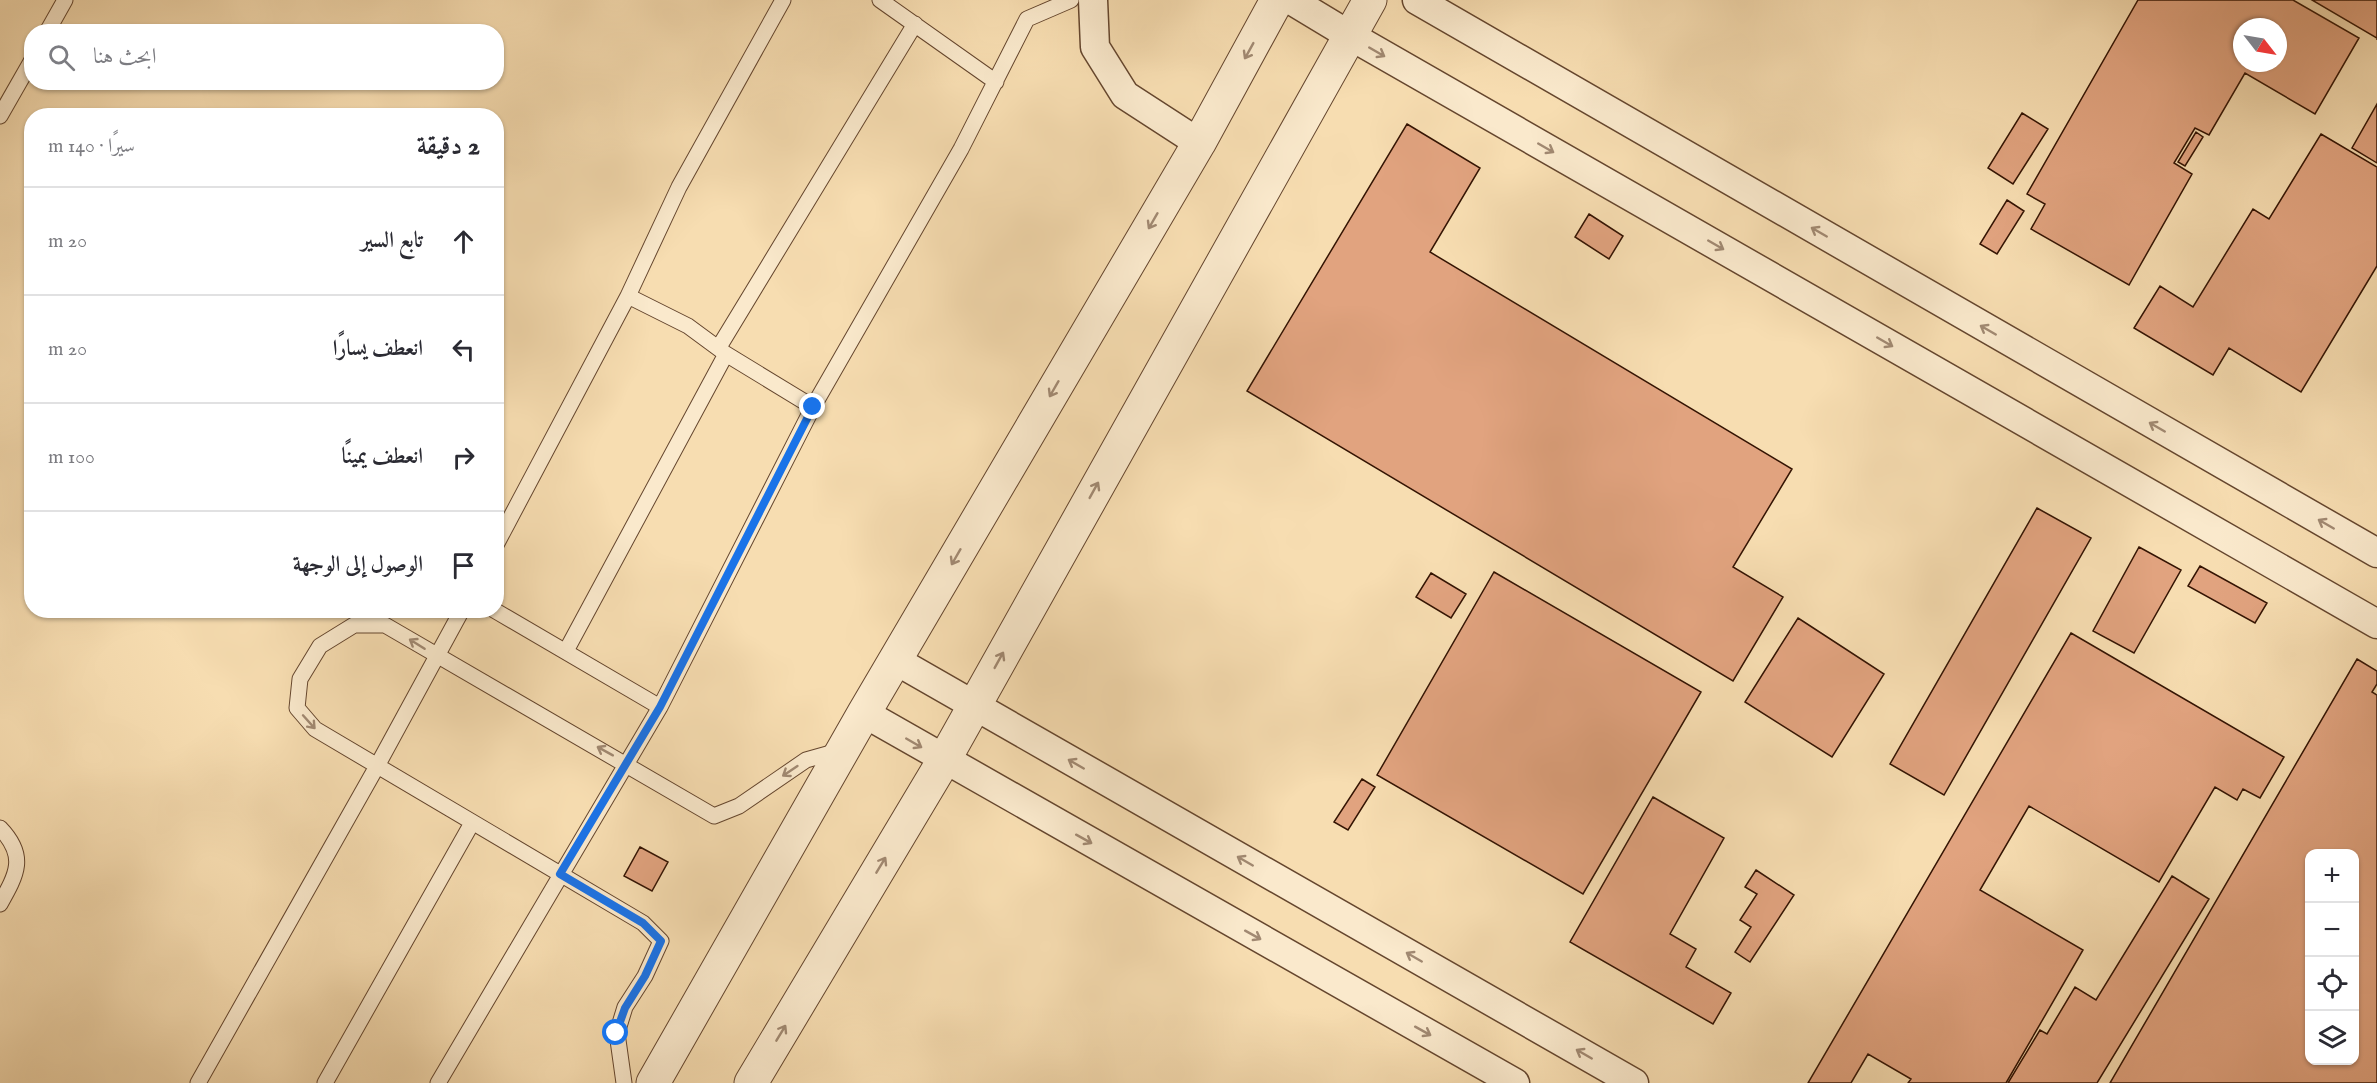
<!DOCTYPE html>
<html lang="ar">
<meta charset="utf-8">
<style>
body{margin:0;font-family:"IM FELL English",Amiri,serif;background:#f7f7f7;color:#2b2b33;direction:rtl}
.controls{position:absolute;right:18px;bottom:18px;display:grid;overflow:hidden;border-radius:12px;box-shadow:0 2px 4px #0004}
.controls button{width:54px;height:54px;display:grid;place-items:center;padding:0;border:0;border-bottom:2px solid #e1e1e2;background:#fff;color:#2b2b33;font:30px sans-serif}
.compass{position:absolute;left:2233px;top:18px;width:54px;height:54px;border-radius:50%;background:#fff;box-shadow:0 2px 4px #0004;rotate:121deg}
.stop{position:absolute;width:18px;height:18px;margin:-14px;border:4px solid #1a73e8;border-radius:50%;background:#fff}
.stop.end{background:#1a73e8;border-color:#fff;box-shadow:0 2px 6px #0008}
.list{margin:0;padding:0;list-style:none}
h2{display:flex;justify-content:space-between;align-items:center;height:78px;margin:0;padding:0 24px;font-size:26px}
h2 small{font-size:20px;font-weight:400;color:#7c7c81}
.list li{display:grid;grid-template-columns:39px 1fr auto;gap:18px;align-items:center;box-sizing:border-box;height:108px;padding:0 24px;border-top:2px solid #e1e1e2}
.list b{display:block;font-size:22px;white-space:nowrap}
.list em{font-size:20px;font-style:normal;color:#7c7c81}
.icon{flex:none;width:33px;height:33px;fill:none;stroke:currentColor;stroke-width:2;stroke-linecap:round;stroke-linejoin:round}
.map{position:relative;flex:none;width:2377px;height:1083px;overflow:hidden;direction:ltr}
.search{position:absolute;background:#fff;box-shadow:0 2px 4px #0004;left:24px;top:24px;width:480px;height:66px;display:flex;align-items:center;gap:15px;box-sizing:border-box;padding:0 21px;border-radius:24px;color:#7c7c81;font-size:22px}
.panel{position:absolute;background:#fff;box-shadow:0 2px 4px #0004;left:24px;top:108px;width:480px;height:510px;border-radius:24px;direction:rtl}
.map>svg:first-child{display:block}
.building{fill:#e1a37f;stroke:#341403;stroke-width:1.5;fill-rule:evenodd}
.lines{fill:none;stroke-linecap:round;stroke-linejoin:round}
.service-casing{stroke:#65462e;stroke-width:17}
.minor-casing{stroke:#65462e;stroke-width:31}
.tertiary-casing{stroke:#65462e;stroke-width:35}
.service{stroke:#fae9cc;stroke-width:15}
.minor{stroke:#fae9cc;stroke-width:28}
.tertiary{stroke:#fae9cc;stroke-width:33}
.oneway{stroke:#a18972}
.route{stroke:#1a73e8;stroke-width:8}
</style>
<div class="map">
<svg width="2377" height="1083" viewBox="0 0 2377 1083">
<rect width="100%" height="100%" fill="#f7ddb1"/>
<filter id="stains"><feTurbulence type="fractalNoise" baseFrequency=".00333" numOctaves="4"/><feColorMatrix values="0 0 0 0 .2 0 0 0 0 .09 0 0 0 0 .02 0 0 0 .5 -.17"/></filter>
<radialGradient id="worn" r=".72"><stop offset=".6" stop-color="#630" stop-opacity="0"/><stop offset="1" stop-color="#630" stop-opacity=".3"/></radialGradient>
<path class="building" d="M2138,0H2293L2359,38L2315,114L2245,73L2209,135L2195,128L2174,163L2192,174L2129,285L2031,229L2045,204L2027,194ZM2242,27H2278V63H2242Z
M2312,0H2377V40V38Z
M2377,104V163L2352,148Z
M2022,113L2048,129L2013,184L1988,168Z
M1407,124L1480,168L1430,252L1792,469L1733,567L1783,597L1733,681L1247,391Z
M2196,132L2203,137L2185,166L2178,162Z
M2321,134L2377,167V266L2301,392L2229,348L2213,375L2134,328L2160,286L2193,307L2253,209L2269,219Z
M2007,200L2024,211L1997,254L1980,244Z
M1589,214L1623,236L1609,259L1575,237Z
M2037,508L2091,538L1944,795L1890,764Z
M2139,547L2181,570L2134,653L2093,631Z
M2200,566L2267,603L2255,623L2188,586Z
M1494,572L1701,692L1583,894L1377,775Z
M1431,573L1466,594L1451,618L1416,597Z
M1798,618L1884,674L1832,757L1745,702Z
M2071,633L2284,757L2260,798L2243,789L2237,800L2215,787L2159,882L2029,806L1980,890L2083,950L2006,1083H1908L1911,1079L1868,1054L1851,1083H1808Z
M2357,659L2377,671V684L2372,692L2377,695V1083H2110ZM2310,854H2354V1060H2310Z
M1362,779L1375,787L1348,830L1334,822Z
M1653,797L1724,838L1670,934L1696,949L1686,967L1731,993L1713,1024L1570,942Z
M640,847L668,862L652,891L624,876Z
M1756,870L1794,895L1750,962L1735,952L1751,927L1740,920L1757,894L1745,887Z
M2172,876L2209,899L2097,1083H2008L2040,1030L2047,1034L2075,987L2096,1000Z"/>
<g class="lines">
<defs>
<path id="service" d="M783,0L679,187L628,296L688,326L726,354L813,407L961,149L1027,19L1071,0
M880,0L996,82
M47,32L65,0
M0,116L32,60
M719,347L915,24
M496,545L628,296
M494,610L660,707
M566,651L726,354
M0,828C27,856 17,874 0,904
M198,1083L376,768L462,610
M325,1083L472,823
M438,1083L660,707L813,407
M624,1083L617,1033L625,1007L645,976L661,941L643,923L315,729L297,708L300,679L320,646L354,625H385L714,816L739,806L806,760L838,751"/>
<path id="minor" d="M1093,0L1095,47L1125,95L1199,143
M1291,0L1349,35L2377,624
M1417,0L2377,553
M895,660L1634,1083
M864,713L1515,1083"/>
<path id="tertiary" d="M653,1083L864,713L1199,143L1277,0
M751,1083L944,760L1370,0"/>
</defs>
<use href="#service" class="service-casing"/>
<use href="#minor" class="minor-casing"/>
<use href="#tertiary" class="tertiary-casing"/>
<use href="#service" class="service"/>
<use href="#minor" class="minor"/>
<use href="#tertiary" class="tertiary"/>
</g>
<defs><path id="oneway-shaft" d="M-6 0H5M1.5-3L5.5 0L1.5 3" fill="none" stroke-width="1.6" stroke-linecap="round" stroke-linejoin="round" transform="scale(1.5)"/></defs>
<g class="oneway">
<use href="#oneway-shaft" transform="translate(1249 51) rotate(119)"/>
<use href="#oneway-shaft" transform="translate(1377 52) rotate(30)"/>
<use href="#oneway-shaft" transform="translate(1546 148) rotate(30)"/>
<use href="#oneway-shaft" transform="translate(1153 221) rotate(120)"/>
<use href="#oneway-shaft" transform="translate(1819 232) rotate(-150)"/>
<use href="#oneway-shaft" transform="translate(1716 245) rotate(30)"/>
<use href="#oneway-shaft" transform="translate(1988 330) rotate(-150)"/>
<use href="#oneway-shaft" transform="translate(1885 342) rotate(30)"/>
<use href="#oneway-shaft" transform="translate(1054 389) rotate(120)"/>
<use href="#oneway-shaft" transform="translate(2157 427) rotate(-150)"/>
<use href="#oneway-shaft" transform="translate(1094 490) rotate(-61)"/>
<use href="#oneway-shaft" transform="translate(2326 524) rotate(-150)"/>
<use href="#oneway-shaft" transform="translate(956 557) rotate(120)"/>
<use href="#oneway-shaft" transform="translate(417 644) rotate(-148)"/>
<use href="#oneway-shaft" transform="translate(999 660) rotate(-61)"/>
<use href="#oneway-shaft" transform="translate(309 722) rotate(48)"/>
<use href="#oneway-shaft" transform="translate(914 743) rotate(30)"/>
<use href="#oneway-shaft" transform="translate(605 751) rotate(-151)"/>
<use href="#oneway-shaft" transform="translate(1076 764) rotate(-150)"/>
<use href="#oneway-shaft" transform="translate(790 771) rotate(146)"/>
<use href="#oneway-shaft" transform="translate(1084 839) rotate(29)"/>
<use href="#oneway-shaft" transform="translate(1245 861) rotate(-150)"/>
<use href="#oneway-shaft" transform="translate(881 865) rotate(-59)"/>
<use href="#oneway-shaft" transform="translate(1253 935) rotate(29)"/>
<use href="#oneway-shaft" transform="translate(1414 957) rotate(-150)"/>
<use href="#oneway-shaft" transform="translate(1423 1031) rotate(29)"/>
<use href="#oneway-shaft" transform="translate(781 1033) rotate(-59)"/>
<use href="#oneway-shaft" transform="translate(1584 1054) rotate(-150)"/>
</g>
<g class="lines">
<path class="route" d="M616,1033L625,1008L645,976L661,941L643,923L560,874L660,707L813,407"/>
</g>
<rect width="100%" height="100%" filter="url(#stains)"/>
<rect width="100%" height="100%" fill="url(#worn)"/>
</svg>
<div class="controls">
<button>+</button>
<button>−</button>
<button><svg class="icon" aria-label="locate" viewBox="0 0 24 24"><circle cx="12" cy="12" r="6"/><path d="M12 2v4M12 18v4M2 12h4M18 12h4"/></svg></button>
<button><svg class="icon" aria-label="layers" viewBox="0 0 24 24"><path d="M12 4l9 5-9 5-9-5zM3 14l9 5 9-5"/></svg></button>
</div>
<svg class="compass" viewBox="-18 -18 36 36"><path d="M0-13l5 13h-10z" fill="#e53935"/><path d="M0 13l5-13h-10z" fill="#7c7c81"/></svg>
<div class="stop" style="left:616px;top:1033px"></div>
<div class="stop end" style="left:813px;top:407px"></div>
<div class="search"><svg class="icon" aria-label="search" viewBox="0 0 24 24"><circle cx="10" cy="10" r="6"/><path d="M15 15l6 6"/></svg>ابحث هنا</div>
<section class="panel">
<h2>2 دقيقة<small>سيرًا · 140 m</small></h2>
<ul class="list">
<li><svg class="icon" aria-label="ahead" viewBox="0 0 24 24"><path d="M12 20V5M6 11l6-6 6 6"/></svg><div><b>تابع السير</b></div><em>20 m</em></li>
<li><svg class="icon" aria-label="left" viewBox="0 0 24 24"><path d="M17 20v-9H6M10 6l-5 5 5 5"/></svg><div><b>انعطف يسارًا</b></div><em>20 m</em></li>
<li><svg class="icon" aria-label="right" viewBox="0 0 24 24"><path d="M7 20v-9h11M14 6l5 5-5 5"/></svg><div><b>انعطف يمينًا</b></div><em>100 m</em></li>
<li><svg class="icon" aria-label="arrive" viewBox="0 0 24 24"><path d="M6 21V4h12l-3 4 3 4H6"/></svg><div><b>الوصول إلى الوجهة</b></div></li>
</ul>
</section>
</div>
